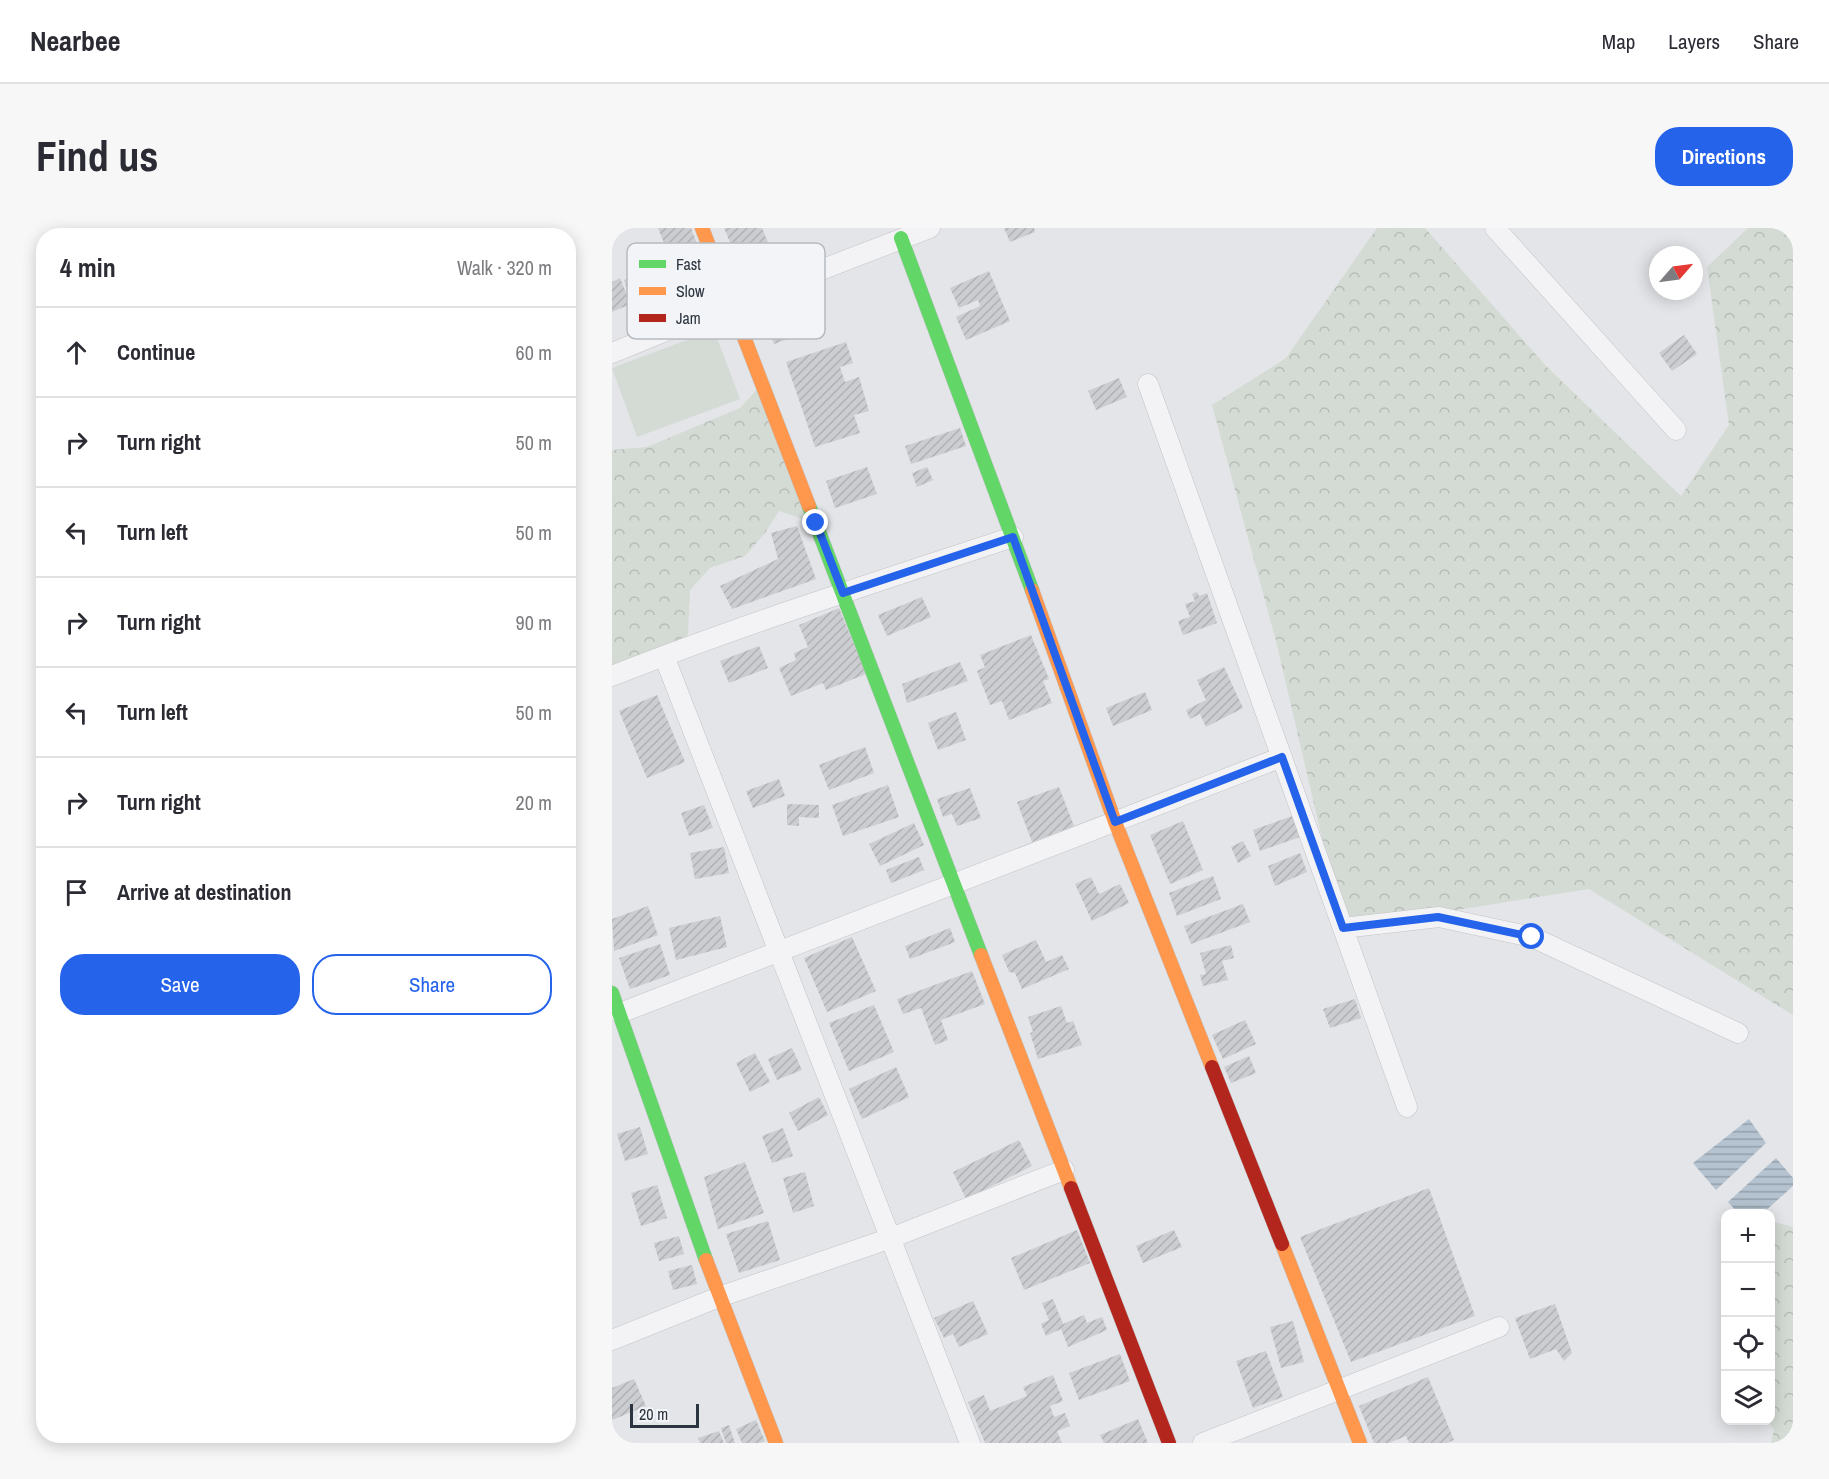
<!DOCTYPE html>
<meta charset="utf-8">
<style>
body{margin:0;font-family:"Archivo Narrow",sans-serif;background:#f7f7f7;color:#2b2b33}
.controls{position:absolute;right:18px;bottom:18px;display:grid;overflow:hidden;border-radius:12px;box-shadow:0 3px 15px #0003}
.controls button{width:54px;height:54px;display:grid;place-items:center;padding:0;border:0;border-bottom:2px solid #e1e1e2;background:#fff;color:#2b2b33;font:30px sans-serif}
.compass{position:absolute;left:1037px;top:18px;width:54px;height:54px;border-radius:50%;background:#fff;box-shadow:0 3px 15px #0003;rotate:62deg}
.scale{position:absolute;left:18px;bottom:15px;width:69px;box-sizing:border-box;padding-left:6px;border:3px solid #2c343f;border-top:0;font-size:16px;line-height:21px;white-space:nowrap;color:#2c343f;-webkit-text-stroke:4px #f2f4f7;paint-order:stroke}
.stop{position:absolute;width:18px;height:18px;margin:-14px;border:4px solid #2563eb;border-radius:50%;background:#fff}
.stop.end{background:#2563eb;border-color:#fff;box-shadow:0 2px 6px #0008}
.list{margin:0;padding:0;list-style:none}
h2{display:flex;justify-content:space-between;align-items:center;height:78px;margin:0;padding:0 24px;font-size:26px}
h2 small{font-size:20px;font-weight:400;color:#7c7c81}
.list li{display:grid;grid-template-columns:39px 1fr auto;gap:18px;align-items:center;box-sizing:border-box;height:90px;padding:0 24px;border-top:2px solid #e1e1e2}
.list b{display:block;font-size:22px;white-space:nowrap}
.list em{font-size:20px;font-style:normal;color:#7c7c81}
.actions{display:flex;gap:12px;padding:18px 24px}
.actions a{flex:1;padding:14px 0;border:2px solid #2563eb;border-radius:24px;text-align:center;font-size:21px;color:#2563eb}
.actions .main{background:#2563eb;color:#fff}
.icon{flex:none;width:33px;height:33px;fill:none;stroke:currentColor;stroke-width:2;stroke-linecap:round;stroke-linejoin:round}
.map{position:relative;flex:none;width:1181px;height:1215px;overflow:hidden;border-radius:24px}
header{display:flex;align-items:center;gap:36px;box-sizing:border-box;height:84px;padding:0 30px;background:#fff;border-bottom:2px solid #e1e1e2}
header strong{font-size:28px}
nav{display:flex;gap:33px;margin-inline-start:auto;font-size:21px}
.intro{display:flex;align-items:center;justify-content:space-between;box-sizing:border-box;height:144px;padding:0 36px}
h1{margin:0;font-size:42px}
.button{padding:15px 27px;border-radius:24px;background:#2563eb;color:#fff;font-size:21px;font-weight:700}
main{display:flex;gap:36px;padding:0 36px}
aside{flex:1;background:#fff;border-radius:24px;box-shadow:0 3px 15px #0003}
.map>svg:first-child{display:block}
.grass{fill:#d4dbd4}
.forest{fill:url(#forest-crowns)}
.water{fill:url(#water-rules)}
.building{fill:url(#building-hatch)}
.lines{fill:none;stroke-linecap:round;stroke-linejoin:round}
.street-casing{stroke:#c2c3c6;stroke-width:21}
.fast-casing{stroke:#c2c3c6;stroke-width:15}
.slow-casing{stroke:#c2c3c6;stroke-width:15}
.jam-casing{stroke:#c2c3c6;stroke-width:15}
.street{stroke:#f3f3f5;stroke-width:20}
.fast{stroke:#63d668;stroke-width:14}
.slow{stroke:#ff974d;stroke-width:14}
.jam{stroke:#b3261e;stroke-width:14}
.route{stroke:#2563eb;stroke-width:8}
.key{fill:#f2f4f7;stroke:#b7bac0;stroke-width:1.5}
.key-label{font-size:16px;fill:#2c343f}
</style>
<header>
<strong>Nearbee</strong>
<nav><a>Map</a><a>Layers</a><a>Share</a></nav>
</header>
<div class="intro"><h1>Find us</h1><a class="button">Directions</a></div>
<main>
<aside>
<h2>4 min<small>Walk · 320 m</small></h2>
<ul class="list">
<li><svg class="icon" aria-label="ahead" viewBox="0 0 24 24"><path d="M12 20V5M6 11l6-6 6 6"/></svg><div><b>Continue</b></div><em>60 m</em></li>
<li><svg class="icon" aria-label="right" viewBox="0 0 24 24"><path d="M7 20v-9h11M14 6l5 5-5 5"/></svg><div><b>Turn right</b></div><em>50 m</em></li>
<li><svg class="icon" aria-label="left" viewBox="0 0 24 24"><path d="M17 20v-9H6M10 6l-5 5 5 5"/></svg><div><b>Turn left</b></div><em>50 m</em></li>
<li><svg class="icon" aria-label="right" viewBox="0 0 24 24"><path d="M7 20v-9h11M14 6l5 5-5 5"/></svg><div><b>Turn right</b></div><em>90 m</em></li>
<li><svg class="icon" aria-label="left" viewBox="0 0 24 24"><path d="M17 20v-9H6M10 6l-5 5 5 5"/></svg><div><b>Turn left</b></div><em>50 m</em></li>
<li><svg class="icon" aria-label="right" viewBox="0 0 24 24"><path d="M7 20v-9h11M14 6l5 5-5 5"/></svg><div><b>Turn right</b></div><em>20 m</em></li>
<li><svg class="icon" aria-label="arrive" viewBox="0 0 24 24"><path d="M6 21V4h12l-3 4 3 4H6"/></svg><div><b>Arrive at destination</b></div></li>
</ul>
<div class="actions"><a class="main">Save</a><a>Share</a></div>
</aside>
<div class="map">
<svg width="1181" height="1215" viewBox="0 0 1181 1215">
<defs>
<pattern id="forest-crowns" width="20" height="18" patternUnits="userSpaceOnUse" patternTransform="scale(1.5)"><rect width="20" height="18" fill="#d4dbd4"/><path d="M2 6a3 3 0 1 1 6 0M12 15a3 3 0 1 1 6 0" fill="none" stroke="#b6bdb7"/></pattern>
<pattern id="water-rules" width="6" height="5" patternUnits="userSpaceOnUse" patternTransform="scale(1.5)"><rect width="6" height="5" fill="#b5c3d0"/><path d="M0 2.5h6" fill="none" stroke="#939faa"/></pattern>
<pattern id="building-hatch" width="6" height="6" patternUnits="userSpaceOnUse" patternTransform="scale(1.5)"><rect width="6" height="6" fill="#cccdd0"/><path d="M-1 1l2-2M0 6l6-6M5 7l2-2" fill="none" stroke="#afb1b4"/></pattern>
</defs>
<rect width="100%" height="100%" fill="#e3e5e8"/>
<path class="grass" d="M102,102L128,171L25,209L0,140Z"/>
<path class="forest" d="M765,0H813L933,137L1069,268L1117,197L1095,39L1136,0H1181V787L977,661L731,700L664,413L600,177L674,130Z
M150,156L204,295L167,283L153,305L133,328L98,340L78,362L76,407L34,429L0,443V222L35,219L128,180Z
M1159,993L1181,999V1215H1159L1162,1202L1156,1193L1158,1192Z"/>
<path class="water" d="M1137,891L1154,915L1104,962L1081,935Z
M1164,930L1181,950V958L1151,985H1126L1116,974Z"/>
<path class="building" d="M46,0H79L99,52L18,85L19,76L12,52L60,35Z
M112,0H150L166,38L134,52Z
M392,0H422L423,4L398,14Z
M377,43L398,93L354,112L344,89L368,78L366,72L347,80L338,60Z
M8,50L19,76L0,84V54Z
M202,80L209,99L162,116L154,97Z
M1072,107L1085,126L1060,143L1047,125Z
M234,114L241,135L228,139L233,154L247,149L257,183L242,187L248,205L203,219L174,134Z
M507,150L515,169L484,182L476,163Z
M348,200L354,218L299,236L293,218Z
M255,239L265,266L223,280L214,253Z
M315,239L321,252L305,259L300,245Z
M185,298L204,351L120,381L108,358L166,331L159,305Z
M585,364L587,368L595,365L605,395L571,407L566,393L578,389L573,376L583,373L580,366Z
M310,369L319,389L275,408L266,387Z
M227,380L254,446L214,462L211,455L179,468L167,440L184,432L182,425L196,419L187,397Z
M419,407L437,451L431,453L440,475L397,492L390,473L378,477L365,443L373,439L368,427Z
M147,418L156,440L117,455L108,433Z
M348,434L356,453L295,475L290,456Z
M612,439L631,480L594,499L588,486L578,491L574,482L594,472L585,452Z
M533,464L540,482L501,498L494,480Z
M45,467L73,534L35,550L7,483Z
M344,484L354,512L326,522L316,495Z
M253,519L262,545L217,562L207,537Z
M167,551L173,568L141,580L134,563Z
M276,557L287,589L231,608L220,577Z
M447,559L462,598L420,614L405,574Z
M358,560L369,590L345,598L340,586L331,589L325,571Z
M175,576L207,577V590L187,589V598L175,597Z
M92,577L101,600L77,608L69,585Z
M680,588L688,609L648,623L641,602Z
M571,593L591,642L558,656L538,607Z
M302,595L312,617L268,638L257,616Z
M631,613L639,628L626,635L619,619Z
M112,619L117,645L83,651L78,625Z
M688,625L695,644L663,658L656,638Z
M307,629L312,642L279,655L274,642Z
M601,648L609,671L565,688L557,665Z
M479,649L487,666L508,656L517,675L480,693L463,656Z
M631,676L638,694L579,716L572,698Z
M36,678L46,707L2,723L0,691Z
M108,688L115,719L64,732L57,700Z
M338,700L343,714L298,731L293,718Z
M240,709L264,763L215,784L192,730Z
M424,712L434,734L450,727L457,741L410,761L403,745L397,744L390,727Z
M48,716L58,747L18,761L7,730Z
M619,717L622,730L610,733L616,752L591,758L588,747L594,746L588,725Z
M360,743L373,776L329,792L336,812L323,817L309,780L291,786L285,771Z
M743,771L749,790L718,800L711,781Z
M262,777L282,824L237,843L217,795Z
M449,778L455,795L461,793L470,817L426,831L418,805L421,804L416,789Z
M633,792L644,816L611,831L600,807Z
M180,820L190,842L165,852L156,831Z
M143,825L158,854L138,864L124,835Z
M637,828L644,845L619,855L612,839Z
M284,839L297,869L250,891L237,861Z
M207,869L216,887L186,903L177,885Z
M28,899L36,926L13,933L5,906Z
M171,900L181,928L160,935L150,908Z
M407,912L420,938L354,971L341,944Z
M133,934L152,985L106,1001L92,949Z
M193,944L202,978L181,985L171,950Z
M45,957L55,990L29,998L19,965Z
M817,960L863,1088L739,1134L688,1009Z
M156,993L168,1032L127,1045L114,1006Z
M465,1002L478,1035L412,1062L399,1030Z
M562,1002L570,1019L531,1035L524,1018Z
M67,1008L72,1026L47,1033L42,1015Z
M80,1037L85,1056L61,1062L56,1043Z
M441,1071L451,1096L472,1087L475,1095L490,1089L495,1102L456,1119L449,1101L434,1108L429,1096L437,1092L430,1075Z
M361,1073L376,1106L347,1119L341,1106L332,1110L322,1090Z
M943,1076L960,1125L952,1133L944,1121L918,1131L903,1090Z
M681,1093L692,1134L669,1140L658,1099Z
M654,1123L671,1169L641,1180L624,1133Z
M508,1126L518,1153L467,1172L457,1145Z
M441,1147L451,1173L438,1178L442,1189L453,1185L458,1198L445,1203L450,1215H373L356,1174L372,1167L378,1183L415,1168L411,1159Z
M816,1149L842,1212L835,1215H797L794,1208L777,1215H762L747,1178Z
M22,1151L34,1178L0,1192V1160Z
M526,1191L536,1215H492L488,1207Z
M144,1192L153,1213L148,1215H130L124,1201Z
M117,1197L123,1215H114L109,1200Z
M107,1203L112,1215H88L86,1210Z"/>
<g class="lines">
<defs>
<path id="street" d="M883,0L1064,202
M0,125L120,76L318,0
M536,156L795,879
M52,428L358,1215
M0,448C132,396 267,353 401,309
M731,700L827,689L920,709L1126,805
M8,785L670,529
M0,1112L107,1069L279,1010L452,942
M591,1215L887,1099"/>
<path id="fast" d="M289,10L420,362
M197,278L369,727
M0,765L94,1032"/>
<path id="slow" d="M90,0L197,278
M420,362L503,594L600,839
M369,727L459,960
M670,1016L748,1215
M94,1032L164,1215"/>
<path id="jam" d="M600,839L670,1016
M459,960L557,1215"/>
</defs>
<use href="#street" class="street-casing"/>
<use href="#fast" class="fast-casing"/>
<use href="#slow" class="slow-casing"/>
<use href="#jam" class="jam-casing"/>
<use href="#street" class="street"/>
<use href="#fast" class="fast"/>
<use href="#slow" class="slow"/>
<use href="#jam" class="jam"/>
</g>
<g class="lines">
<path class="route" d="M204,295L231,365L401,309L503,594L670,529L731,700L826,689L920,709"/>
</g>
<rect x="15" y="15" width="198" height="96" rx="9" class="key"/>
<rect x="27" y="32" width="27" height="8" fill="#63d668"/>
<rect x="27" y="59" width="27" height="8" fill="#ff974d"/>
<rect x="27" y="86" width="27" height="8" fill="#b3261e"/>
<g class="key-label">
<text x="64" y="42">Fast</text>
<text x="64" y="69">Slow</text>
<text x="64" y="96">Jam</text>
</g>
</svg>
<div class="controls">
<button>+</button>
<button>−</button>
<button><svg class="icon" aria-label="locate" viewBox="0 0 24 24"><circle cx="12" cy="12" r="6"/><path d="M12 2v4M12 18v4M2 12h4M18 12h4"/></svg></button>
<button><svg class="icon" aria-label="layers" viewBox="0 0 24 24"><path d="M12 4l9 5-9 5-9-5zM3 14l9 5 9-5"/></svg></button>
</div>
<svg class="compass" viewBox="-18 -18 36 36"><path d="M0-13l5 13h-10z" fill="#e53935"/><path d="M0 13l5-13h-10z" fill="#7c7c81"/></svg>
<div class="scale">20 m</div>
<div class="stop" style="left:920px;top:709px"></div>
<div class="stop end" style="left:204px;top:295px"></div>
</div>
</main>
